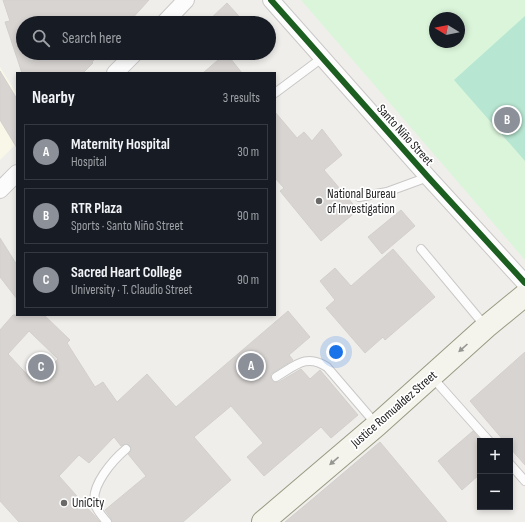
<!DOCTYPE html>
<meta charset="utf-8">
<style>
body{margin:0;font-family:"Sofia Sans Condensed",sans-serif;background:#242831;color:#f1f3f6}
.controls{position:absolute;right:12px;bottom:12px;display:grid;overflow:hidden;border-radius:0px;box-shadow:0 2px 6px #0003}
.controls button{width:36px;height:36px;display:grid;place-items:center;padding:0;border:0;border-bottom:1px solid #363941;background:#171b24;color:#f1f3f6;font:20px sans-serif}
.compass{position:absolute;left:429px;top:12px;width:36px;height:36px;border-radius:50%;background:#171b24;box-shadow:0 2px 6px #0003;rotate:280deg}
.you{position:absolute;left:336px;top:352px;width:14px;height:14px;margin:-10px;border:3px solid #fff;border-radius:50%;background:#1a73e8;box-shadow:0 0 0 6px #1a73e833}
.badge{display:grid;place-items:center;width:26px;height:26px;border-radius:50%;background:#8c9099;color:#fff;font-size:13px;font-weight:700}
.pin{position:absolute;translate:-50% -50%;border:2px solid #fff;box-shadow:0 1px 4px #0006}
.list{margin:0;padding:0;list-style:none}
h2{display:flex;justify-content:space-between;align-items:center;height:52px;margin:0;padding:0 16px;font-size:17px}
h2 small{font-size:13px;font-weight:400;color:#9ea1a6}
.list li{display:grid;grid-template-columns:26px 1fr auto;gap:12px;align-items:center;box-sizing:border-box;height:56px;margin:0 8px 8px;padding:0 8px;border:1px solid #363941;border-radius:0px}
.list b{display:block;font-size:15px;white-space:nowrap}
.list p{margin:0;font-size:13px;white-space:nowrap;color:#9ea1a6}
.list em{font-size:13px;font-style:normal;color:#9ea1a6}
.icon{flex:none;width:22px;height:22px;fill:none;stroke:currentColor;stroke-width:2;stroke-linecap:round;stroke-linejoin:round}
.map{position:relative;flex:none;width:525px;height:522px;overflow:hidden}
.search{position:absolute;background:#171b24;box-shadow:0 2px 6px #0003;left:16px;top:16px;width:260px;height:44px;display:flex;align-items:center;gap:10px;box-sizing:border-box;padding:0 14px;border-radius:22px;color:#9ea1a6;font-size:15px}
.panel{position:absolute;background:#171b24;box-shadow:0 2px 6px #0003;left:16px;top:72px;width:260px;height:244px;border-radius:0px}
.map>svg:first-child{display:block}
.education{fill:#f8f7e8}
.park{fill:#daf5da;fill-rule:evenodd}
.pitch{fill:#b7e6d2}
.building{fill:#d7d4d2;stroke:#d3d0cc;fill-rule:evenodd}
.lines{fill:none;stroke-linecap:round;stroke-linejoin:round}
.lane-casing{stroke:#c9c8c7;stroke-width:10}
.street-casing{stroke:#c9c8c7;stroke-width:18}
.secondary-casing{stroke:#999a82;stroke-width:24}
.lane{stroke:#fdfcfc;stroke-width:8}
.street{stroke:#fdfcfc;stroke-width:16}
.secondary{stroke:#f4f4ed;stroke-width:22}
.cycleway-casing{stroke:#fff;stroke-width:8}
.cycleway{stroke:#1b5e20;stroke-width:6}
.oneway{fill:#969692}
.poi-dot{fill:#6a6968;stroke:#fff;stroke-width:1.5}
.labels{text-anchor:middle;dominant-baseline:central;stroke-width:3.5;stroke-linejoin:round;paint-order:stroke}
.street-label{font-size:13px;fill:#222;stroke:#fff}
.poi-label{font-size:13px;fill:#222;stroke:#fff;text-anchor:start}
</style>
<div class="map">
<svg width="525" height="522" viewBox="0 0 525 522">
<rect width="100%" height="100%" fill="#f0eeeb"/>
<path class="education" d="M0,67L17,94V143L0,160Z"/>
<path class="park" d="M301,0H525V260ZM435,18H459V42H435Z"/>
<path class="pitch" d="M525,16V161L454,80Z"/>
<path class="building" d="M3,0H149L128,23H23V53H101L92,62L93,63L83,73H22L5,22L10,21Z
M227,3L245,23H206Z
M226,53L242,73H203Z
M0,71L17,99V148L0,120Z
M275,112L297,138L304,132L312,141L322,129L342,155L324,170L358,210L321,241L280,191L284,188L275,178Z
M401,210L415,226L382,254L368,237Z
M0,238L17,265V299L0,277Z
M393,249L435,297L385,340L383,337L365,353L326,308L335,300L320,281L335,268L351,286Z
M288,311L310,337L289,355L293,360L271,374V380L274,382H279L301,369L310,379L320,370L358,415L331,438L321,427L264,476L247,457L263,443L231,406L194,437L231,480L183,522H112L111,518L105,510L146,476L128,454L131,450L130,446L125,444L121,446L114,437L89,463L79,455L59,476L100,522H19L0,501V330L13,315H44L70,340L67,343L95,387L103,382L117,402L147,374L176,407ZM29,331L58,359L35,383L8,354Z
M525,352V465L510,448V441H504L470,401Z
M473,431L480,439V474L462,490L438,461Z
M380,442L447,522H285L315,497Z"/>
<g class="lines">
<defs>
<path id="lane" d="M275,93L322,58
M359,197L387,192L428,177
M421,249L486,327
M276,377C295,366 306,353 327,367L376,424
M432,377L489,441
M510,464L525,481
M107,522C102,516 97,511 95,504C90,486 113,460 126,449"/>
<path id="street" d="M271,0L428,177L525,283
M164,23L186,0
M115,73L135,53
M0,190L17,173"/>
<path id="secondary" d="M263,522L377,425L486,327L525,295"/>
</defs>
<use href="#lane" class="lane-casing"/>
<use href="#street" class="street-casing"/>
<use href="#secondary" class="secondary-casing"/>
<use href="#lane" class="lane"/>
<use href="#street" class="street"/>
<use href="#secondary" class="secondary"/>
<defs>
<path id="cycleway" d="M271,0L428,177L525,283"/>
</defs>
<use href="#cycleway" class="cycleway-casing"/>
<use href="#cycleway" class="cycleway"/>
</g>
<defs><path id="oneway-solid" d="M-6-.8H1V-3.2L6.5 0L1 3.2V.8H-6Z"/></defs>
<g class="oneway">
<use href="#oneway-solid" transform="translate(463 348) rotate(138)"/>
<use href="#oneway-solid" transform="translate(334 461) rotate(139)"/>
</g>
<g class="poi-dot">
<circle cx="319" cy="201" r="4"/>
<circle cx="64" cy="503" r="4"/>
</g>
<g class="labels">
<g class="street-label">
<text transform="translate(405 135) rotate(48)">Santo Niño Street</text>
<text transform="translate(394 409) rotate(-41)">Justice Romualdez Street</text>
</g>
<g class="poi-label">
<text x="327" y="194">National Bureau<tspan x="327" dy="15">of Investigation</tspan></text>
<text x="72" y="503">UniCity</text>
</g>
</g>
</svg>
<div class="controls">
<button>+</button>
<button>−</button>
</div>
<svg class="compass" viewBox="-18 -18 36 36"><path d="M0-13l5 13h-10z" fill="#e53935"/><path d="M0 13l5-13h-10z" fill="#9ea1a6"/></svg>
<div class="you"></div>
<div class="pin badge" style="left:251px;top:366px">A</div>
<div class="pin badge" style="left:507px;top:120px">B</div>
<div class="pin badge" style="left:41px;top:367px">C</div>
<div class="search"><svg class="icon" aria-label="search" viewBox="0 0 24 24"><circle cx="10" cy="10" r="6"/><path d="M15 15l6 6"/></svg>Search here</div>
<section class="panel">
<h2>Nearby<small>3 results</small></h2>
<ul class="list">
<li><span class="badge">A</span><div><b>Maternity Hospital</b><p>Hospital</p></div><em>30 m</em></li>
<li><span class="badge">B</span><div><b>RTR Plaza</b><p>Sports · Santo Niño Street</p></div><em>90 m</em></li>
<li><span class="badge">C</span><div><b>Sacred Heart College</b><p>University · T. Claudio Street</p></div><em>90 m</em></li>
</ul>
</section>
</div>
